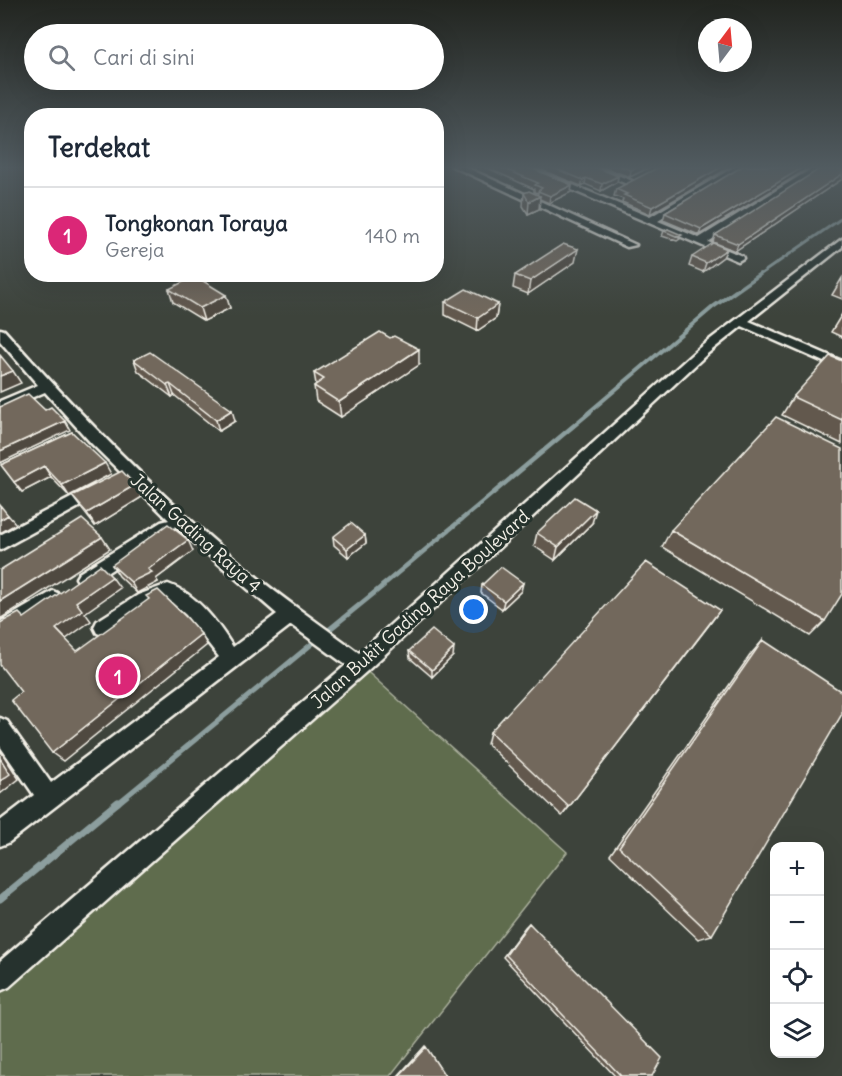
<!DOCTYPE html>
<html lang="id">
<meta charset="utf-8">
<style>
body{margin:0;font-family:Delius,sans-serif;background:#f2f2f3;color:#1f2937}
.controls{position:absolute;right:18px;bottom:18px;display:grid;overflow:hidden;border-radius:12px;box-shadow:0 6px 24px #0002}
.controls button{width:54px;height:54px;display:grid;place-items:center;padding:0;border:0;border-bottom:2px solid #e0e1e3;background:#fff;color:#1f2937;font:30px sans-serif}
.compass{position:absolute;left:698px;top:18px;width:54px;height:54px;border-radius:50%;background:#fff;box-shadow:0 6px 24px #0002;rotate:16deg}
.you{position:absolute;left:474px;top:610px;width:21px;height:21px;margin:-15px;border:4px solid #fff;border-radius:50%;background:#1a73e8;box-shadow:0 0 0 9px #1a73e833}
.badge{display:grid;place-items:center;width:39px;height:39px;border-radius:50%;background:#db2777;color:#fff;font-size:20px;font-weight:700}
.pin{position:absolute;translate:-50% -50%;border:3px solid #fff;box-shadow:0 2px 6px #0006}
.list{margin:0;padding:0;list-style:none}
h2{display:flex;justify-content:space-between;align-items:center;height:78px;margin:0;padding:0 24px;font-size:26px}
h2 small{font-size:20px;font-weight:400;color:#747a83}
.list li{display:grid;grid-template-columns:39px 1fr auto;gap:18px;align-items:center;box-sizing:border-box;height:96px;padding:0 24px;border-top:2px solid #e0e1e3}
.list b{display:block;font-size:22px;white-space:nowrap}
.list p{margin:0;font-size:20px;white-space:nowrap;color:#747a83}
.list em{font-size:20px;font-style:normal;color:#747a83}
.icon{flex:none;width:33px;height:33px;fill:none;stroke:currentColor;stroke-width:2;stroke-linecap:round;stroke-linejoin:round}
.map{position:relative;flex:none;width:842px;height:1076px;overflow:hidden}
.search{position:absolute;background:#fff;box-shadow:0 6px 24px #0002;left:24px;top:24px;width:420px;height:66px;display:flex;align-items:center;gap:15px;box-sizing:border-box;padding:0 21px;border-radius:33px;color:#747a83;font-size:22px}
.panel{position:absolute;background:#fff;box-shadow:0 6px 24px #0002;left:24px;top:108px;width:420px;height:174px;border-radius:24px}
.map>svg:first-child{display:block}
.green{fill:#5e6c4e;stroke:#a9ae9b;stroke-width:1.5}
.lines{fill:none;stroke-linecap:round;stroke-linejoin:round}
.stream-far4{stroke:#8c9e9e;stroke-width:3}
.stream-far3{stroke:#8c9e9e;stroke-width:4}
.stream-far2{stroke:#8c9e9e;stroke-width:4.5}
.stream-far1{stroke:#8c9e9e;stroke-width:5}
.stream{stroke:#8c9e9e;stroke-width:7}
.minor-casing{stroke:#f4f1e8;stroke-width:5}
.minor{fill:#26332d;fill-rule:evenodd}
.wall{fill:#62594e;stroke:#f4f1e8;stroke-width:1.5}
.shaded-wall{fill:#504940;stroke:#f4f1e8;stroke-width:1.5}
.building{fill:#72685b;stroke:#f4f1e8;stroke-width:1.5}
.labels{text-anchor:middle;dominant-baseline:central;stroke-width:6;stroke-linejoin:round;paint-order:stroke}
.street-label{font-size:18px;fill:#f4f1e8;stroke:#26332d}
</style>
<div class="map">
<svg width="842" height="1076" viewBox="0 0 842 1076">
<rect width="100%" height="100%" fill="#3d433b"/>
<filter id="ink" filterUnits="userSpaceOnUse"><feTurbulence type="fractalNoise" baseFrequency=".0167" numOctaves="2"/><feDisplacementMap in="SourceGraphic" scale="12" xChannelSelector="R" yChannelSelector="G"/><feConvolveMatrix kernelMatrix="1 2 1 2 8 2 1 2 1" color-interpolation-filters="sRGB"/></filter>
<g filter="url(#ink)">
<path class="green" d="M360,665L567,852L390,1076H0V979Z"/>
<g class="lines">
<path class="stream-far4" d="M758,276L842,218"/>
<path class="stream-far3" d="M588,413L713,307L760,274"/>
<path class="stream-far2" d="M382,586L590,412"/>
<path class="stream-far1" d="M325,633L384,585
M117,804L319,638"/>
<path class="stream" d="M0,899L118,802"/>
<defs>
<path id="minor" d="M452,166H463L636,245L627,247Z
M516,166H527L650,217L736,166H746L658,221L699,238L816,166H826L708,242L742,256L743,258L738,261Z
M583,166H594L635,182L627,184Z
M842,239V247L749,321L842,361V370L742,326L707,354L367,671L9,987L0,991V961L346,665L291,625L8,843L0,846V821L34,795L0,746V718L7,721L51,783L219,657L186,615L167,598L151,606L103,635L97,633L94,627L97,621L138,595L168,584C197,594 217,622 233,647L277,614L175,526L173,530L91,583L85,585L79,583L76,578L79,573L161,522L169,520L91,443L45,392L0,411V401L38,385L0,341V329L4,330C78,413 155,492 240,563C278,596 319,623 359,653L699,348Z
M94,486L99,488L102,492L99,496L0,550V535Z
M53,591L59,594L62,599L59,604L0,640V622Z"/>
</defs>
<use href="#minor" class="minor-casing"/>
<use href="#minor" class="minor"/>
</g>
<path class="wall" d="M483,166H526L572,185L571,192L549,203L540,199L539,209L528,214L523,206L524,193L537,195L538,193L534,192V189Z
M532,166H593L618,176L617,182L601,191L585,184L581,186Z
M600,166H652L630,177Z
M732,166L650,214L622,202L623,199L614,196L616,189Z
M743,166H812L699,235L663,220L665,213Z
M842,166V179L735,251L713,242L715,235Z
M668,229L680,239L677,241L662,236L664,231Z
M727,249L723,257L703,272L689,266L692,257Z
M575,262L528,294L513,288L515,275Z
M842,278V299L832,295Z
M169,289L226,295L230,308L204,321L173,302Z
M445,302L498,304L496,318L477,331L445,315Z
M842,314V337L831,332Z
M134,360L235,421L219,431L174,395L172,397L138,371Z
M842,361V444L782,415L793,397Z
M419,365L341,417L316,401L314,386L316,384L314,373Z
M72,432L111,474L69,496L51,477L22,492L1,465Z
M135,485L142,497L95,526L81,508L72,496Z
M592,523L555,560L534,546L537,533Z
M671,530L825,621L810,636L662,547Z
M365,535L366,543L348,557L334,545L333,537Z
M193,551L156,579L158,582L137,593L119,576L112,565Z
M482,585L521,591L502,609L481,593Z
M720,610L562,816L487,744L490,732Z
M763,640L712,935L698,939L610,855L751,654Z
M409,651L453,656L432,677L410,658Z
M529,923L652,1076H615L503,957L525,927Z
M425,1046L445,1076H398Z"/>
<path class="shaded-wall" d="M640,166H652L630,177L631,170Z
M723,166H732L650,214L652,207Z
M805,166H812L699,235L701,229Z
M842,174V179L735,251L738,244Z
M618,176L617,182L601,191L602,184Z
M586,178L585,184L581,186L583,180Z
M572,185L571,192L549,203L550,196Z
M540,196L539,209L528,214L529,202Z
M578,249L575,262L528,294L530,281Z
M727,249L723,257L703,272L706,263Z
M226,295L230,308L204,321L200,308Z
M498,304L496,318L477,331L478,318Z
M419,349V365L341,417L339,402Z
M13,371L21,383L0,392V376Z
M170,384L174,395L172,397L167,385Z
M232,410L235,421L219,431L216,420Z
M65,421L70,430L0,463V451Z
M105,463L111,474L69,496L62,485Z
M44,466L51,477L22,492L14,482Z
M135,485L142,497L95,526L87,513Z
M596,510L592,523L555,560L558,547Z
M8,515L16,524L0,533V520Z
M365,535L366,543L348,557L347,549Z
M102,537L110,549L0,619V601Z
M188,540L193,551L156,579L158,582L137,593L131,582Z
M112,577L120,588L85,613L91,621L66,639L56,629L76,602Z
M523,583L521,591L502,609L504,601Z
M720,610L709,625L562,816L569,807Z
M201,634L207,645L63,761L52,753Z
M454,648L453,656L432,677V670Z
M0,750L19,779L0,794Z"/>
<path class="building" d="M498,166H526L572,185L550,196L538,191L542,188L535,185L538,183Z
M549,166H593L618,176L602,184L586,178L583,180Z
M619,166H640L631,170Z
M661,166H723L652,207L624,195L627,194L616,189Z
M743,166H805L701,229L665,213Z
M824,166H842V174L738,244L715,235Z
M529,191L540,196L529,202L524,193Z
M668,229L682,235L678,237L664,231Z
M713,243L727,249L706,263L692,257Z
M563,244L578,249L530,281L515,275Z
M195,276L226,295L200,308L169,289Z
M466,289L498,304L478,318L445,302Z
M380,332L390,338L394,336L419,349L339,402L314,386L324,379L314,373Z
M150,352L232,410L216,420L170,384L167,385L134,360Z
M0,355L13,371L0,376Z
M830,356L842,361V420L793,397Z
M28,394L45,410L51,407L65,421L0,451V407Z
M776,417L842,449V594L825,621L671,530Z
M72,432L105,463L62,485L44,466L14,482L1,465Z
M122,471L135,485L87,513L72,496Z
M575,497L596,510L558,547L537,533Z
M0,505L8,515L0,520Z
M82,519L102,537L0,601V570Z
M351,523L365,535L347,549L333,537Z
M168,524L188,540L148,569L152,572L131,582L112,565Z
M646,562L720,610L569,807L490,732Z
M100,565L112,577L76,602L82,610L56,629L77,651L149,599L146,596L158,590L188,619L201,634L52,753L11,700L21,692L0,665V623L19,613L24,618Z
M501,567L523,583L504,601L482,585Z
M432,630L454,648L432,670L409,651Z
M763,640L842,692V714L712,935L619,847Z
M0,758L10,774L0,781Z
M529,923L662,1058L652,1076H621L506,955Z
M426,1047L445,1076H399Z"/>
</g>
<linearGradient id="sky" x2="0" y2="1"><stop stop-color="#222520"/><stop offset="0.53" stop-color="#515b60"/><stop offset="1" stop-color="#515b60" stop-opacity="0"/></linearGradient>
<rect width="842" height="316" fill="url(#sky)"/>
<g class="labels">
<g class="street-label">
<text transform="translate(196 533) rotate(42)">Jalan Gading Raya 4</text>
<text transform="translate(420 609) rotate(-42)">Jalan Bukit Gading Raya Boulevard</text>
</g>
</g>
</svg>
<div class="controls">
<button>+</button>
<button>−</button>
<button><svg class="icon" aria-label="locate" viewBox="0 0 24 24"><circle cx="12" cy="12" r="6"/><path d="M12 2v4M12 18v4M2 12h4M18 12h4"/></svg></button>
<button><svg class="icon" aria-label="layers" viewBox="0 0 24 24"><path d="M12 4l9 5-9 5-9-5zM3 14l9 5 9-5"/></svg></button>
</div>
<svg class="compass" viewBox="-18 -18 36 36"><path d="M0-13l5 13h-10z" fill="#e53935"/><path d="M0 13l5-13h-10z" fill="#747a83"/></svg>
<div class="you"></div>
<div class="pin badge" style="left:118px;top:676px">1</div>
<div class="search"><svg class="icon" aria-label="search" viewBox="0 0 24 24"><circle cx="10" cy="10" r="6"/><path d="M15 15l6 6"/></svg>Cari di sini</div>
<section class="panel">
<h2>Terdekat<small></small></h2>
<ul class="list">
<li><span class="badge">1</span><div><b>Tongkonan Toraya</b><p>Gereja</p></div><em>140 m</em></li>
</ul>
</section>
</div>
